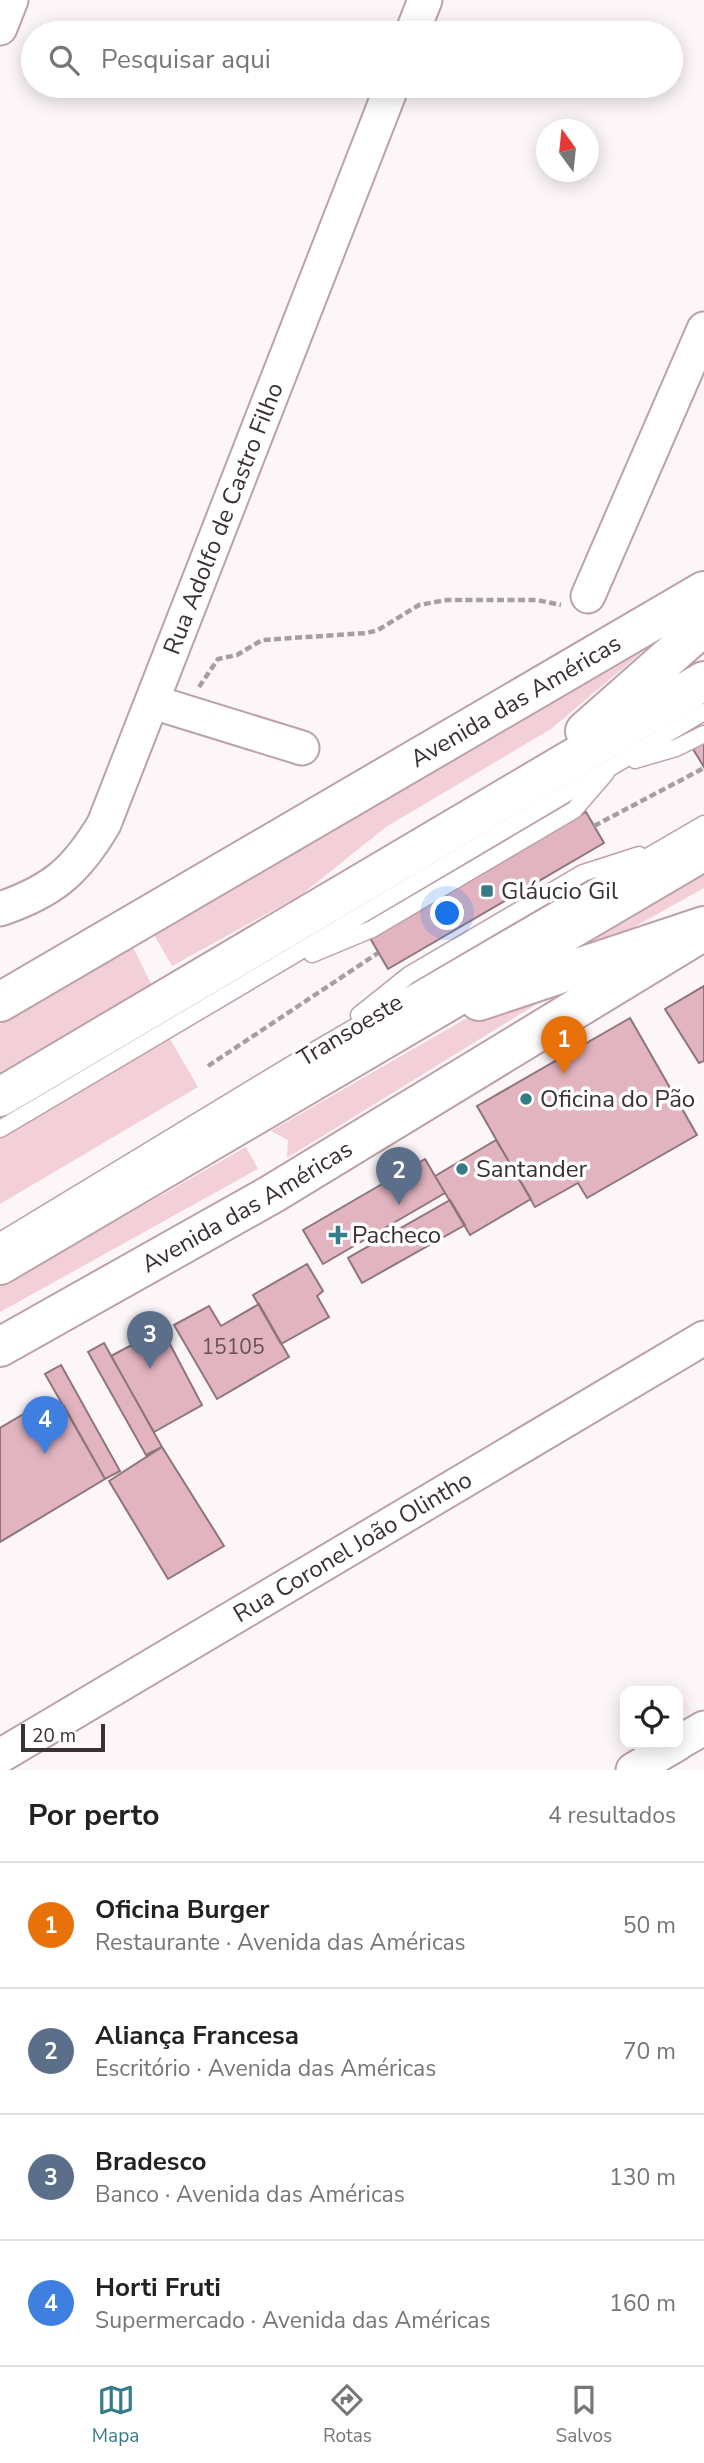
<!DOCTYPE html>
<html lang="pt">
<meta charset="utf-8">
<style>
body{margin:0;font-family:"Nunito Sans",sans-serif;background:#f2f2f2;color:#222}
.controls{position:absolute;right:21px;bottom:21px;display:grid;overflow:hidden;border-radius:14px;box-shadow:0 4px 18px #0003}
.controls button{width:63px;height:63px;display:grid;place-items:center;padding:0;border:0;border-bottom:2px solid #e0e0e0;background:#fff;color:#222;font:35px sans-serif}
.compass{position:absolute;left:536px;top:119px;width:63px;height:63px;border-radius:50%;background:#fff;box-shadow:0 4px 18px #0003;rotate:345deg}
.scale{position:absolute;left:21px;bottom:18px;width:84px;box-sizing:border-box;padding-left:7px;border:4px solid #3b3033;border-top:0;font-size:19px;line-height:24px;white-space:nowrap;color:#3b3033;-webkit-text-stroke:5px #fff;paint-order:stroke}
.you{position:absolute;left:448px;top:914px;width:24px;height:24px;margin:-18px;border:5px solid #fff;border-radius:50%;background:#1a73e8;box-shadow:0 0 0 10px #1a73e833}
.badge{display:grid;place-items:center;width:46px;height:46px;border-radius:50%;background:#357b88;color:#fff;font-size:23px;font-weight:700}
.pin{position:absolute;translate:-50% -58px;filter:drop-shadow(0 2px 4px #0008)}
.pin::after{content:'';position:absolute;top:37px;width:24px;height:21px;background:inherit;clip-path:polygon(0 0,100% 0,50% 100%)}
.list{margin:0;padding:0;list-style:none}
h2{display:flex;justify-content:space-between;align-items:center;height:91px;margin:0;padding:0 28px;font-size:30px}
h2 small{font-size:23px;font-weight:400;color:#767676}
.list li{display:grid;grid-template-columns:46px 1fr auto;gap:21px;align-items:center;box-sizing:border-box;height:126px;padding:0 28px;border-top:2px solid #e0e0e0}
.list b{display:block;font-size:26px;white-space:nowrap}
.list p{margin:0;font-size:23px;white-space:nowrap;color:#767676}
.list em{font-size:23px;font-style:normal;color:#767676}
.icon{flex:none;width:38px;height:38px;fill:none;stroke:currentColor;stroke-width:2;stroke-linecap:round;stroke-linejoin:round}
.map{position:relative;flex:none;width:704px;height:1770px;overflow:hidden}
.search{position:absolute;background:#fff;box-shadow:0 4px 18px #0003;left:21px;right:21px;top:21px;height:77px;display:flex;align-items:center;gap:18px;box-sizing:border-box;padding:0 24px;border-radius:38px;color:#767676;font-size:26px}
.sheet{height:595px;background:#fff}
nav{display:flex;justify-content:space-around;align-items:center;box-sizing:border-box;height:98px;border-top:2px solid #e0e0e0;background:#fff;font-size:19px;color:#767676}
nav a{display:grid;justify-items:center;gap:4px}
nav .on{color:#357b88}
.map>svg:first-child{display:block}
.green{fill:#f3cfd8}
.building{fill:#e2b4c0;stroke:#8e757b;stroke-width:2}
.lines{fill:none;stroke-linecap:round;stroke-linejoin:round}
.service-casing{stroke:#bca2a8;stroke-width:19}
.minor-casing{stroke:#bca2a8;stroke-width:37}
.secondary-casing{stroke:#bca2a8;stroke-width:42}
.trunk-casing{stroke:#bca2a8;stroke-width:42}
.path{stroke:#a69ea1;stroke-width:4.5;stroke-dasharray:7 3.5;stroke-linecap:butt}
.service{stroke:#fff;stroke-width:16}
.minor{stroke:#fff;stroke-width:33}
.secondary{stroke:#fff;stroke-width:38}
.trunk{stroke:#fff;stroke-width:38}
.poi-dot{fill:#357b88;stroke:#fff;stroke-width:2.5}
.labels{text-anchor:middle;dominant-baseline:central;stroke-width:7;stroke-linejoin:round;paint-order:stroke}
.number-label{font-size:21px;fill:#655156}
.street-label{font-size:24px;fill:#3b3033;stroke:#fff}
.poi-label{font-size:24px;fill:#3b3033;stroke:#fff;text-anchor:start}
</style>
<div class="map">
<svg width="704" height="1770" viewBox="0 0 704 1770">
<rect width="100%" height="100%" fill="#fcf6f8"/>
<path class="green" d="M673,626L551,729L386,827L301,895L172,966L153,933Z
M704,863V888L625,932L538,959Z
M132,945L151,984L0,1072V1024Z
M574,981L287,1158L288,1140L271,1131L467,1018Z
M170,1039L198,1087L0,1204V1138Z
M246,1147L258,1169L0,1312V1287Z"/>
<path class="building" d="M704,742V767L693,749Z
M586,812L604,843L388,969L370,938Z
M704,986V1061L699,1063L665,1009Z
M630,1018L697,1135L587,1198L578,1183L535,1207L477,1106Z
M496,1140L531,1199L470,1235L435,1176Z
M425,1159L445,1193L323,1264L303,1230Z
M450,1200L465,1225L362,1283L348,1258Z
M307,1264L323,1291L317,1296L329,1317L281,1344L253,1295Z
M259,1304L289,1357L217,1399L174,1325L209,1306L221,1326Z
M162,1329L202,1405L154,1432L111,1356Z
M104,1343L162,1447L146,1455L88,1352Z
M61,1365L120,1471L105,1479L45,1374Z
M64,1406L105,1479L0,1542V1428L32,1409L39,1421Z
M162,1447L224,1546L168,1579L109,1481Z"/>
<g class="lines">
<defs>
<path id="service" d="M635,760L676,748L704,734
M312,954L372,929L574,810L606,773
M359,1015L409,975L583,873L639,855
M0,1129L704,712
M0,1241L317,1049L704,824"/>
<g id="minor">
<path d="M0,28L11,0"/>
<path d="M412,33L425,0"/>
<path d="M588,596L704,329"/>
<path d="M153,702L302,748"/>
<path id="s1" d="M0,909C53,891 76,871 104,824L392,86"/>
<path d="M678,1743L704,1728"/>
<path id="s2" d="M0,1756L704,1338"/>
<path d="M633,1770L677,1744"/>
</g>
<g id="secondary">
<path id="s3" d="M0,1002L704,591"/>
<path id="s4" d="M0,1347L272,1194L694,937"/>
</g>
<path id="trunk" d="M585,731L704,626
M479,1001L704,926
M0,1097L704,681
M0,1265L704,851"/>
</defs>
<use href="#service" class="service-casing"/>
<use href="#minor" class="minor-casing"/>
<use href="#secondary" class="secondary-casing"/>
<use href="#trunk" class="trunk-casing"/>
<path class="path" d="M199,687L218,659L237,655L262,640L367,633L378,630L419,605L447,600H537L561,605
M594,826L704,768
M208,1066L378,953"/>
<use href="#service" class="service"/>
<use href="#minor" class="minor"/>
<use href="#secondary" class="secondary"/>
<use href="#trunk" class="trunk"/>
</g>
<g class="poi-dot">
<rect x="480" y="884" width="14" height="14" rx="3.5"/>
<circle cx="526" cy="1099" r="7"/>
<circle cx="462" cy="1169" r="7"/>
<path d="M334.5 1224.5h7v7h7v7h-7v7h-7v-7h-7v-7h7z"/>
</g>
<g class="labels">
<g class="number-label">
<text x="233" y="1347">15105</text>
</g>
<g class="street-label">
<text stroke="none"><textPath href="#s1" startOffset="466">Rua Adolfo de Castro Filho</textPath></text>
<text stroke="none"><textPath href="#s3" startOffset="597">Avenida das Américas</textPath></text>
<text transform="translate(350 1030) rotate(-31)">Transoeste</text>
<text stroke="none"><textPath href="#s4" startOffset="284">Avenida das Américas</textPath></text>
<text stroke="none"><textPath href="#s2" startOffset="410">Rua Coronel João Olintho</textPath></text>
</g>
<g class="poi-label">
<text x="501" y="891">Gláucio Gil</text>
<text x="540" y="1099">Oficina do Pão</text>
<text x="476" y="1169">Santander</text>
<text x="352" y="1235">Pacheco</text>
</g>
</g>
</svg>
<div class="controls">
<button><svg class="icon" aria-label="locate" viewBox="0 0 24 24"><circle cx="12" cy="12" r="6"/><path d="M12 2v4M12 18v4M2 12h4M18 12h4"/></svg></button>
</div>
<svg class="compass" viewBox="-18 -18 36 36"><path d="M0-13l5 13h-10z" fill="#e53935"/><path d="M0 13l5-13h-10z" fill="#767676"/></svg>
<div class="scale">20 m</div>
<div class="you"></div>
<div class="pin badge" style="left:564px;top:1074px;background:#e8710a">1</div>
<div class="pin badge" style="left:399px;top:1205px;background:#5c6f8a">2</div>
<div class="pin badge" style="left:150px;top:1369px;background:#5c6f8a">3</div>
<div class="pin badge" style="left:45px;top:1454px;background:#3f7fe0">4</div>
<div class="search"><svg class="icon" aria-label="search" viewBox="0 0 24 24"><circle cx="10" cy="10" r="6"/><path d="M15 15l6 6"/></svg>Pesquisar aqui</div>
</div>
<section class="sheet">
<h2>Por perto<small>4 resultados</small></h2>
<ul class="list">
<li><span class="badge" style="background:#e8710a">1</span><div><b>Oficina Burger</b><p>Restaurante · Avenida das Américas</p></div><em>50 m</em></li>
<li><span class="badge" style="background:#5c6f8a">2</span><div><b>Aliança Francesa</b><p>Escritório · Avenida das Américas</p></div><em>70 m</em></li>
<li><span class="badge" style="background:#5c6f8a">3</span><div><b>Bradesco</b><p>Banco · Avenida das Américas</p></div><em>130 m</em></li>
<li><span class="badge" style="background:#3f7fe0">4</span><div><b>Horti Fruti</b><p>Supermercado · Avenida das Américas</p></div><em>160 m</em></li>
</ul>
</section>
<nav>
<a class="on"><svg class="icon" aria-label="map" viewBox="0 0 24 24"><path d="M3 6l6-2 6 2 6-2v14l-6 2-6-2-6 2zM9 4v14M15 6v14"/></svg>Mapa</a>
<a><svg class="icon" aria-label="directions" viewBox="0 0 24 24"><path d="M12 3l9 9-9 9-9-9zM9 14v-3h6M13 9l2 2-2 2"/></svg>Rotas</a>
<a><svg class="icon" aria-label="saved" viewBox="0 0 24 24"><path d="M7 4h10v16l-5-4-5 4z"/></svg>Salvos</a>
</nav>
